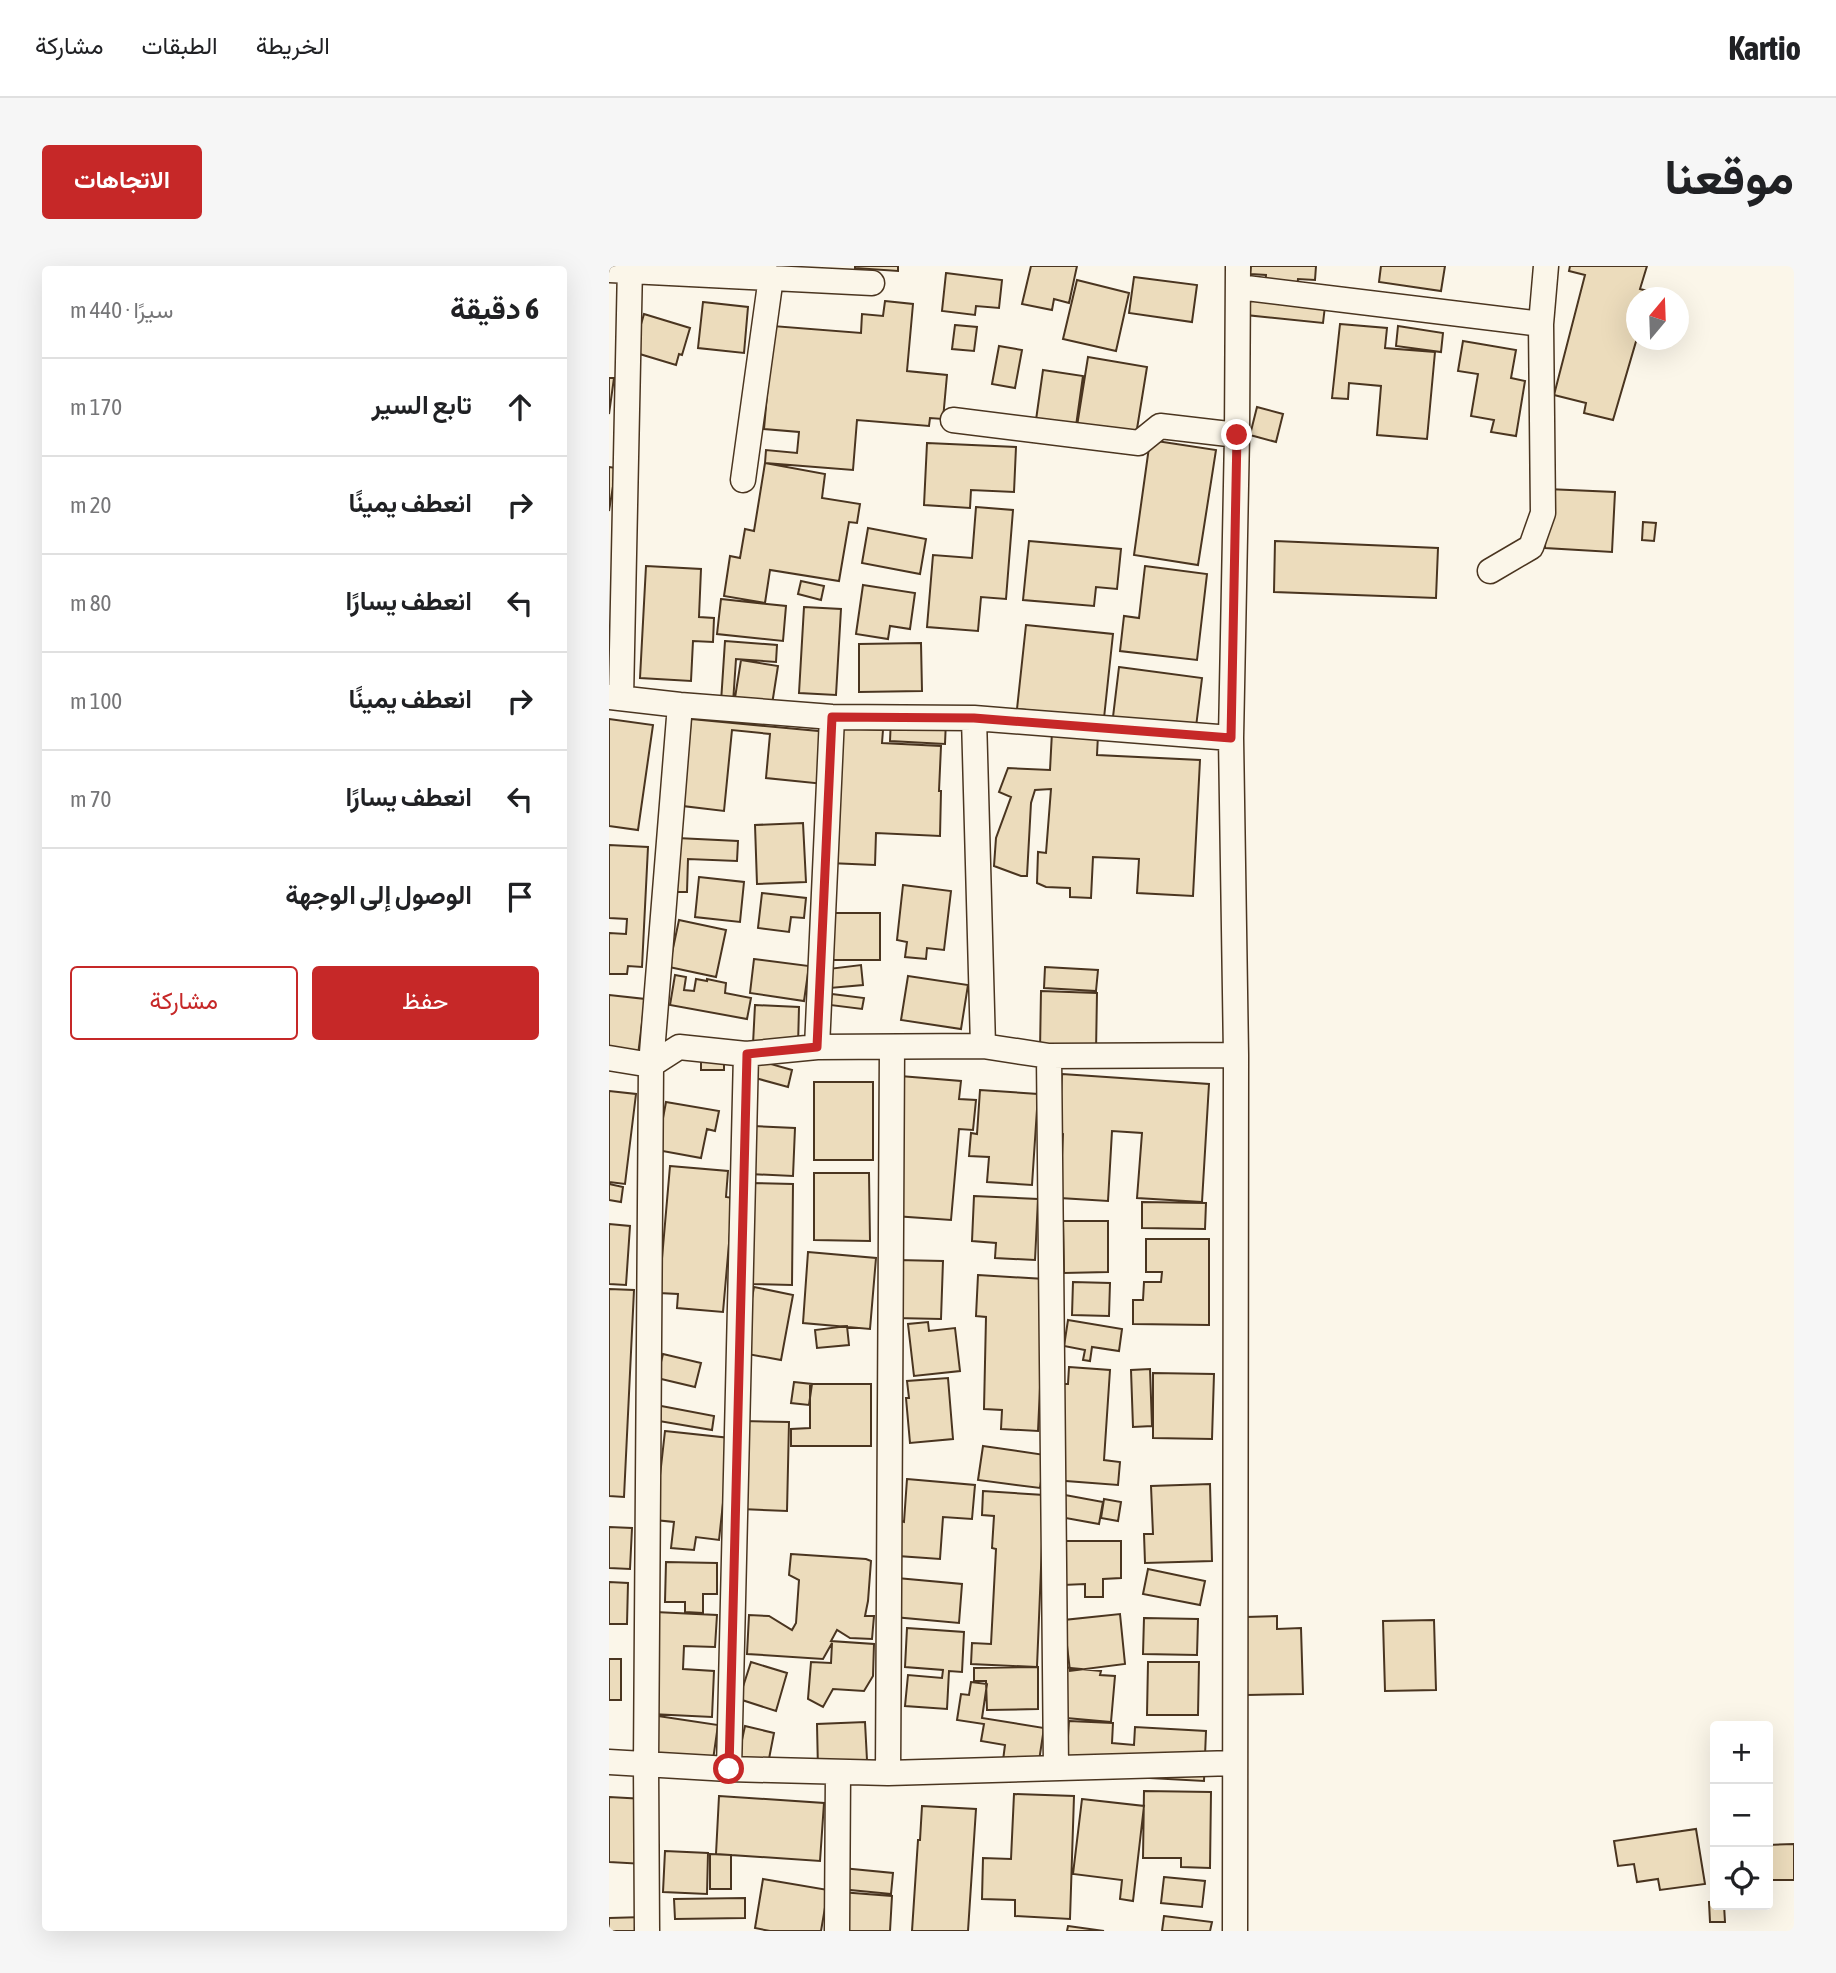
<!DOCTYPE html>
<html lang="ar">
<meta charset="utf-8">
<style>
body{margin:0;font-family:"Asap Condensed",Vazirmatn,sans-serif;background:#f6f6f6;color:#202124;direction:rtl}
.controls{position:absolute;right:21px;bottom:21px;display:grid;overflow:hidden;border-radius:7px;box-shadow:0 7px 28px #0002}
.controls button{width:63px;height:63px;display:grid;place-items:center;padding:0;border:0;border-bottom:2px solid #e0e0e0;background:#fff;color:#202124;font:35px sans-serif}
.compass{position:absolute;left:1017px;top:21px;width:63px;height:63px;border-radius:50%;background:#fff;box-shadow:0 7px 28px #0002;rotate:19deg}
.stop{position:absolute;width:21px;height:21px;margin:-16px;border:5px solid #c62828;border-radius:50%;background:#fff}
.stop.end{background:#c62828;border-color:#fff;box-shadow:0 2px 7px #0008}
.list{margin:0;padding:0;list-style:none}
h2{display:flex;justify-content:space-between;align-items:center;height:91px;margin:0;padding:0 28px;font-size:30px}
h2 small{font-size:23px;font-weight:400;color:#757577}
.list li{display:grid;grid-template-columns:46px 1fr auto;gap:21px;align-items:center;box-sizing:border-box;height:98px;padding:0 28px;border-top:2px solid #e0e0e0}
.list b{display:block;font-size:26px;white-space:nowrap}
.list em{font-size:23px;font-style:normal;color:#757577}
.actions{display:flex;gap:14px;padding:21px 28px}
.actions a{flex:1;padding:16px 0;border:2px solid #c62828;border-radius:7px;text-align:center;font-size:24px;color:#c62828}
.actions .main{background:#c62828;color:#fff}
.icon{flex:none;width:38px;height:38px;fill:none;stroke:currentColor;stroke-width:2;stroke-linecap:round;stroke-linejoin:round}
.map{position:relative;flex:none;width:1185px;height:1665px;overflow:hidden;direction:ltr;border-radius:7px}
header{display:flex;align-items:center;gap:42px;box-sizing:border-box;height:98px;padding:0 35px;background:#fff;border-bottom:2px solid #e0e0e0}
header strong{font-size:33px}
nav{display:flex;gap:38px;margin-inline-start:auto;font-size:24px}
.intro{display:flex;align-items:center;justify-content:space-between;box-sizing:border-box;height:168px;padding:0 42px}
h1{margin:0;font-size:49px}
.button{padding:18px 32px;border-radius:7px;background:#c62828;color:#fff;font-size:24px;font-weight:700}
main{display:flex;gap:42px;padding:0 42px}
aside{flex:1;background:#fff;border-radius:7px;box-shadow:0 7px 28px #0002}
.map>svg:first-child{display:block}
.building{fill:#ecdcbc;stroke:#4a3520;stroke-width:2}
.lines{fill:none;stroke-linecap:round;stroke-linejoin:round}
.street-casing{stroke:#4a3520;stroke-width:27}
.street{stroke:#fbf6e9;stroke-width:24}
.route{stroke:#c62828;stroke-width:9}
</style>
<header>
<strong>Kartio</strong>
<nav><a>الخريطة</a><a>الطبقات</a><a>مشاركة</a></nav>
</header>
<div class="intro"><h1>موقعنا</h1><a class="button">الاتجاهات</a></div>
<main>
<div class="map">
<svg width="1185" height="1665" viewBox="0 0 1185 1665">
<rect width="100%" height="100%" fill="#fbf6e9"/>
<path class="building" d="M246,0H289V5L246,2Z
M422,0H468L460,37L445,33L443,44L413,38Z
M642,0H707L706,14L689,13L688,23L656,21L657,9L641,8Z
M772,0H836L832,25L770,16Z
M961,0H1038L1031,23L1054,29L1053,32H1028V72L1004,154L975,147L977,137L945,129L976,9L960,5Z
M337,7L393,14L390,42L367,40L366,49L333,45Z
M525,11L588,19L583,56L520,47Z
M468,14L520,27L507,85L454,73Z
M639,32L716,40L714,57L637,49Z
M276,35L304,38L298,105L338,109L334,153L321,152L320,160L248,154L244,204L156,197L157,184L188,187L190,166L155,163L164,60L252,67L253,48L274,50Z
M94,36L139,41L135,87L89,82Z
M35,48L81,62L73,89L70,88L67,99L24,86Z
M731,58L778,62L776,82L826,86L818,173L768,169L772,120L740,117L739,133L723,132Z
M346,59L368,61L365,85L343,83Z
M789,60L834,67L832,86L787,80Z
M854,75L907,84L902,112L916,115L907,170L882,166L885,154L862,150L869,108L849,105Z
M390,80L413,84L406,122L383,118Z
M479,91L538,101L527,169L468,160Z
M434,104L474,110L467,160L427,154Z
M0,112H5L0,148Z
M648,141L674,148L667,176L641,169Z
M541,174L607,184L589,299L525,289Z
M318,177L407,181L405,226L362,224L361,242L315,239Z
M156,197L216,208L213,232L251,238L248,257L240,256L230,315L161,304L156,337L115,330L121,290L131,292L136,263L145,265Z
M0,201L7,202L0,245Z
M938,223L1006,226L1003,286L936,282Z
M367,241L404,244L397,333L372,331L369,365L318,361L324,289L363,292Z
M1034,256L1047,257L1045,275L1033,274Z
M259,262L317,273L311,308L253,297Z
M420,275L512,283L508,323L487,321L485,340L414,334Z
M666,275L829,282L827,332L665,326Z
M37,300L92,303L90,351L105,352L104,376L84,375L82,415L31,412Z
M536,300L598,308L588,394L511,385L515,350L530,352Z
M192,315L215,320L212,334L189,328Z
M254,319L306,327L301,363L281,360L279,373L247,368Z
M112,333L177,340L174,375L108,368Z
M195,341L232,343L227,429L190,427Z
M417,359L504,368L495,452L408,443Z
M116,375L168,379L167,396L127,393L124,437L112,436Z
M312,377L313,425L250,426V378Z
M132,394L169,400L162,445L125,438Z
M510,401L593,412L587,461L504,451Z
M282,452L337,454L336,478L281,475Z
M0,453L44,459L29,564L0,560Z
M82,453L220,466L215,518L157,512L161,468L123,464L115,545L74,540Z
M226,462L274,464L273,477L332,480L330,525H332L331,570L267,567L266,599L220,597Z
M443,466L489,469L488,489L591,494L584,630L528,627L530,593L484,591L482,632L461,631V622L437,621L428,617L429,586L437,587L442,523L426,524L422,537L418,610H412L385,600L387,572L402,531L390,526L399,502L441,504Z
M194,557L197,616L148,618L146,559Z
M68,572L129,575L128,595L79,593L78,626H65Z
M0,579L39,581L33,701L19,700L18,708H0V667L17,668L18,653L0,652Z
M90,611L135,616L131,656L86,651Z
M294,619L342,625L335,684L318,682L317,693L296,691L298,676L288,674Z
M153,627L197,632L195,652L182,651L180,666L149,662Z
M215,647H271V694H215Z
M70,654L117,664L107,711L60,701Z
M145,693L200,700L195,735L141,727Z
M252,699L254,719L221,722L219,703Z
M436,701L489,704L487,725L435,722Z
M66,709L77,711L75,724L85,725L87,713L98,715V713L117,717L116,727L142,732L138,753L61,739Z
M299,710L359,719L352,763L292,754Z
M432,725L488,727L487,786L431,784Z
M223,728L255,732L253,743L221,739Z
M0,729L36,733L29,789L0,785Z
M146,739L190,741L189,780L144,778Z
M115,792V804H92V793Z
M144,793L183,804L179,821L139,810Z
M453,808L600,818L593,936L528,932L533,867L503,865L499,935L451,932L454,868L450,867Z
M291,810L352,815L350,833L367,834L364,864L350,863L342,954L285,950Z
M205,816H264V894H205Z
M371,824L429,828L423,919L378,916L380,891L360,890L362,867L368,868Z
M0,825L27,828L16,918L0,916Z
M57,836L110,845L106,865L98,863L92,892L48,884Z
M144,860L186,862L184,910L141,908Z
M61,900L119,905L117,931L124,932L114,1046L68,1042L69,1028L50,1027Z
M205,907H260L261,975L205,974Z
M140,917L184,918L183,1019L139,1018Z
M0,918L14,921L12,936L0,934Z
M365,930L429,933L426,994L386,992L387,977L363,975Z
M533,936L597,937L596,963L533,962Z
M454,955H499V1006L455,1007Z
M0,958L21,960L17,1019L0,1018Z
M537,973H600V1059L524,1058V1034H534L535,1016H552L553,1006H537Z
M199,986L267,992L261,1063L194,1057Z
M288,994L334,995L332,1053L287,1052Z
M369,1009L436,1013L429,1165L392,1163L393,1144L375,1143L377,1051L367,1050Z
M464,1016L501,1017L500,1050L463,1049Z
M145,1021L184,1029L172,1094L133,1087Z
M0,1023L25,1024L15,1231L0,1230Z
M459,1054L513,1063L510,1085L483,1081L481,1095L474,1094L476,1084L455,1080Z
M319,1056L320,1065L346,1062L351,1105L305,1110L299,1058Z
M238,1060L240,1079L208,1082L206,1064Z
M54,1088L92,1097L86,1121L48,1112Z
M460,1101L501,1104L495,1194L511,1196L509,1219L444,1214L451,1118H459Z
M541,1103L543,1160L524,1161L522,1104Z
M544,1107L605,1108L603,1173L544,1172Z
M339,1112L344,1173L301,1177L297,1132H300L298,1115Z
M185,1116L203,1118L200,1139L182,1137Z
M201,1118H262V1180H182V1163L201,1162Z
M47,1139L105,1150L103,1164L44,1154Z
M134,1155L180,1156L178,1245L132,1243Z
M56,1165L121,1172L110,1274L87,1271L85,1284L62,1282L65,1256L46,1254Z
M374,1180L436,1189L431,1222L369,1214Z
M298,1213L366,1219L363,1253L334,1251L331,1293L289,1290L292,1255L295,1256Z
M601,1218L603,1295L536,1297L535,1268H544L542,1220Z
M374,1225L435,1229L428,1401L362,1398L363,1377L382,1378L387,1283L383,1282L385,1250L373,1249Z
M456,1229L494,1236L490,1258L451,1251Z
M495,1233L512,1236L509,1255L492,1252Z
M0,1261L23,1262L21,1303L0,1302Z
M454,1275H512V1312L494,1313V1331H476V1318L454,1319Z
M182,1288L257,1293L262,1295L259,1335L256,1350H265L263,1373L241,1372L228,1364L222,1375L265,1378L264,1410L255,1425L224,1423L214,1441L199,1433L202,1396L222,1397L223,1377L214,1393L138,1388L140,1349L160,1350L183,1364L187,1357L190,1314L180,1309Z
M57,1296L108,1297V1328H94V1347L76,1346V1336H56Z
M539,1303L596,1315L591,1339L534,1328Z
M288,1312L353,1318L350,1357L285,1351Z
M0,1316L19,1317L18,1358H0Z
M46,1346L108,1349L106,1381L75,1380L74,1403L105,1405L103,1451L42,1448Z
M511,1348L516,1398L461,1405L455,1354Z
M668,1350V1363L692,1362L694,1428L638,1429L637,1351Z
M535,1352L589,1353L588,1389L534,1388Z
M825,1354L827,1424L776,1425L774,1355Z
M298,1362L355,1366L353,1406L340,1405L338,1443L296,1440L299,1409L333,1412L334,1404L296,1401Z
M0,1393H12V1434H0Z
M142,1396L178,1407L167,1445L130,1433Z
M539,1396H590L589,1449H538Z
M429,1401V1443L378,1444L377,1415H365V1402Z
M451,1401L492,1405L491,1409L506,1410L502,1456L446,1451Z
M362,1416L378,1418L373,1452L435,1462L428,1508L393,1502L396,1479L372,1475L375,1458L348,1454L352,1428L360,1429Z
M49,1450L109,1459L103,1501L43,1493Z
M460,1455L504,1457L503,1477L525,1479L526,1461L597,1465L595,1515L504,1510L457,1500Z
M256,1456L258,1494L236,1495L209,1504L208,1458Z
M136,1460L165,1467L158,1503L128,1497Z
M535,1525L602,1526L601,1602L572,1601V1592H534Z
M405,1528L465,1530L461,1653L406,1650V1634L373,1633L374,1592L402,1593Z
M110,1530L215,1537L211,1595L107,1588Z
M0,1531L36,1533L35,1598L0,1596Z
M473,1533L535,1540L524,1635L511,1633L513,1614L464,1608Z
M313,1540L367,1543L359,1665H303L309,1574H311Z
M1087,1563L1096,1618L1051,1624L1049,1613L1028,1616L1025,1598L1009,1600L1005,1575Z
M1185,1578V1614H1159V1579Z
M56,1585L99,1587L98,1628L54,1626Z
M101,1588L122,1589V1623H101Z
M233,1602L284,1607L282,1628L231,1623Z
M555,1611L596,1615L593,1641L552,1637Z
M154,1613L219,1624L212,1665H161L146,1662Z
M231,1626L283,1630L281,1665H231Z
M136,1632V1652L66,1653L65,1633Z
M1100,1636H1106V1639H1115L1116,1656H1101Z
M555,1650L603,1656L601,1665H553Z
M35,1651L36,1665H0V1652Z
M459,1660L495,1665H458Z"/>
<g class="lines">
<defs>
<path id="street" d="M0,4L263,17
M629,21L932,58
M344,154L530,177L551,160L628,169
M134,214L162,11
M881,305L922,281L934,247L932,58L937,0
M0,431L71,439L223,451L365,452L622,472
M12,432L21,0
M365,452L374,780
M208,781L223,451
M440,790L447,1502
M0,792L42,799L70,781L137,788L208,781L374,780L440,790L627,789
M0,1496L120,1503L279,1507L626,1497
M120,1503L137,788
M279,1507L283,781
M38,1665L37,1498L42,799L71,439
M228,1665L229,1506
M626,1665L627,789L622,472L628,169L629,0"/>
</defs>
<use href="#street" class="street-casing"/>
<use href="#street" class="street"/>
</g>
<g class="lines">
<path class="route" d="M120,1503L138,788L208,781L223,451L365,452L622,472L628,169"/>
</g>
</svg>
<div class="controls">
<button>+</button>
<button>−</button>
<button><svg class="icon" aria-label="locate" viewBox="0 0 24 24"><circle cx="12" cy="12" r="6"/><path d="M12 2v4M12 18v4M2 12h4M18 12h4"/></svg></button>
</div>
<svg class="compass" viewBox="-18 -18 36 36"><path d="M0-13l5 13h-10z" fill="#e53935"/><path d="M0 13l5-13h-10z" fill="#757577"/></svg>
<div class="stop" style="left:120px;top:1503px"></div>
<div class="stop end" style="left:628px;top:169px"></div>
</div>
<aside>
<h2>6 دقيقة<small>سيرًا · 440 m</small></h2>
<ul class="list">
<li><svg class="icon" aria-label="ahead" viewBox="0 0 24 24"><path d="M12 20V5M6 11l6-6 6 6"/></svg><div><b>تابع السير</b></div><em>170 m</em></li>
<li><svg class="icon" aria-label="right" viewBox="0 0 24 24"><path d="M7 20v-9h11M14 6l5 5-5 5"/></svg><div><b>انعطف يمينًا</b></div><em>20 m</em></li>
<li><svg class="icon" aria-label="left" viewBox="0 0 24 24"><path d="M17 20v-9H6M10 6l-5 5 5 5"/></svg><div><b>انعطف يسارًا</b></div><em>80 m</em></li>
<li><svg class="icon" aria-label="right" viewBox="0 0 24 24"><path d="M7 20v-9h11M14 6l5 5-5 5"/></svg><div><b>انعطف يمينًا</b></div><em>100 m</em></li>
<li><svg class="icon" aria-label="left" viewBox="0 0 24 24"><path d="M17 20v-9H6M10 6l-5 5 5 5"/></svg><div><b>انعطف يسارًا</b></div><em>70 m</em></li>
<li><svg class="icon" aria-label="arrive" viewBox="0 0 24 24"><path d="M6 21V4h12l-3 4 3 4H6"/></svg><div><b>الوصول إلى الوجهة</b></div></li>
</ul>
<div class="actions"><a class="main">حفظ</a><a>مشاركة</a></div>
</aside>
</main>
